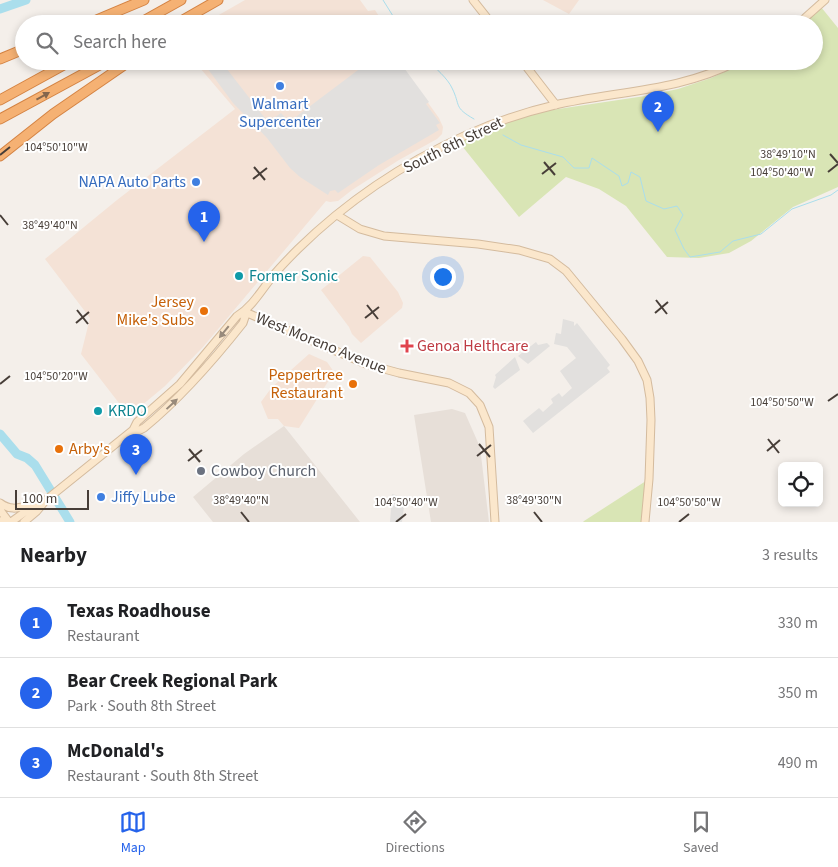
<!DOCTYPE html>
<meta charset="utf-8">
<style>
body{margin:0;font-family:"Source Sans 3",sans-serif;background:#f6f6f6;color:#202124}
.controls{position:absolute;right:15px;bottom:15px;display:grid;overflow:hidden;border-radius:8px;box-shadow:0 2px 8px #0003}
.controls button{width:45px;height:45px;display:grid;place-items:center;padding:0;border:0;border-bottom:1px solid #e0e0e0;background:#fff;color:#202124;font:25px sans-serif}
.scale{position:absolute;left:15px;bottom:12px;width:74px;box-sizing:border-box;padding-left:5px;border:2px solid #473e38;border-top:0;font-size:14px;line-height:18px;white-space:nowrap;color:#473e38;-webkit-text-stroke:4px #fff;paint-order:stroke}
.you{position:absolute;left:442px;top:276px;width:18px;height:18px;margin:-12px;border:4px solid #fff;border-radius:50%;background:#1a73e8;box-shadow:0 0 0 8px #1a73e833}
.badge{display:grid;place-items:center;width:32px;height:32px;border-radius:50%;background:#2563eb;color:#fff;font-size:16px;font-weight:700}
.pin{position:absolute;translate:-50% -41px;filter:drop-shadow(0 1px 2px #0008)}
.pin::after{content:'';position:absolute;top:26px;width:18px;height:15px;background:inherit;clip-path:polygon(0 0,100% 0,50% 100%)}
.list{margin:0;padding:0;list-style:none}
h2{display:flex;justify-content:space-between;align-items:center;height:65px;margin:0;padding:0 20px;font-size:21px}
h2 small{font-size:16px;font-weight:400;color:#757577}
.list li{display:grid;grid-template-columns:32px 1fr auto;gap:15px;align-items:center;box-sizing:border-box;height:70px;padding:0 20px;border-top:1px solid #e0e0e0}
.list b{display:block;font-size:19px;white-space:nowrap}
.list p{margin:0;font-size:16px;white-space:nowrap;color:#757577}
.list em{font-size:16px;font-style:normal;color:#757577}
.icon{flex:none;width:28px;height:28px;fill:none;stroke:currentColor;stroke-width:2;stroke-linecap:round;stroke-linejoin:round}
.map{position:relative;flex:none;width:838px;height:522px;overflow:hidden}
.search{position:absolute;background:#fff;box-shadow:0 2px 8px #0003;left:15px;right:15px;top:15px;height:55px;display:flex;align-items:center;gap:12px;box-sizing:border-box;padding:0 18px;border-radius:28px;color:#757577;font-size:19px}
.sheet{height:275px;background:#fff}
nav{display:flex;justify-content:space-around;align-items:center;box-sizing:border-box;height:70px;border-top:1px solid #e0e0e0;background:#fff;font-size:14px;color:#757577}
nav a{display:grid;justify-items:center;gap:2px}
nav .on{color:#2563eb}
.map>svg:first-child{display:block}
.residential{fill:#e7dfd8}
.commercial{fill:#f4e2d6}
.green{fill:#d9e5b5}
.parking{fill:#e2e0de}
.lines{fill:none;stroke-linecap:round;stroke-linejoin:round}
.stream{stroke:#aadeec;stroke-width:1}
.river{stroke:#aadeec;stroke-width:9}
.secondary-casing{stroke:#d4bb9e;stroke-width:9}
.highway-casing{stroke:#d48343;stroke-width:11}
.secondary{stroke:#fbe7cc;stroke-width:7}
.highway{stroke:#f5b173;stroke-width:9}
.oneway{fill:#84664d}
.oneway2{fill:#988a7b}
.ticks{fill:none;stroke:#473e38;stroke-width:2}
.shop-dot{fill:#3f7fe0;stroke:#fff;stroke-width:2}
.culture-dot{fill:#0f9aa8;stroke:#fff;stroke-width:2}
.food-dot{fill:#e8710a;stroke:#fff;stroke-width:2}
.health-dot{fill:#e0444e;stroke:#fff;stroke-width:2}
.worship-dot{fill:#6b7280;stroke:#fff;stroke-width:2}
.labels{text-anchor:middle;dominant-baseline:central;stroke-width:4;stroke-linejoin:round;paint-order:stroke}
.shop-label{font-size:16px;fill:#366cbe;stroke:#fff}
.street-label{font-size:16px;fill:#473e38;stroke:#fff}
.culture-label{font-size:16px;fill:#0d838f;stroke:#fff;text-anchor:start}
.food-label{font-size:16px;fill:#c56008;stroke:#fff;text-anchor:end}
.health-label{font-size:16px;fill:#be3a42;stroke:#fff;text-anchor:start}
.worship-label{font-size:16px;fill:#5b616d;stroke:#fff;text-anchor:start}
.ticks-label{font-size:12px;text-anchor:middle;fill:#473e38;stroke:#fff;stroke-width:4;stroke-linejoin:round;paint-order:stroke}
</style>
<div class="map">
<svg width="838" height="522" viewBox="0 0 838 522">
<rect width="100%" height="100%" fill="#f4efea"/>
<path class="residential" d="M452,409L465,413L480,447L489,522H431L414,415Z
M284,426L360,522H213L193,497L244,454Z"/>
<path class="commercial" d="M245,0H360L368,11L375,10L384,24H203Z
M543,0H579L569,14Z
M194,61H398L439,118L443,127L442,134L437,139L399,160L352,190L338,201L330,202L326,201L203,347L165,386L129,416L81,354L90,318L45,259L117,200L235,109Z
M363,256L370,257L398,292L403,303L402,308L361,343L352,334L349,327L321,290Z
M309,354L327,362L334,372L299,428L284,426L278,419H268L261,402L272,387Z"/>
<path class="green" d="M821,7L838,28V187L793,207L751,241L729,253L699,258L667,257L626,206L599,189L566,177L519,217L458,141L503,123L545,111L645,96L678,89L711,78L748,61H814V24H803Z
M649,479L645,522H583L584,521Z"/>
<path class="parking" d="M202,61H210L216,70L223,64L268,122L281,113L289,122L370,61H399L429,102L426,104L440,123L436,125L439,130L379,165L338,193L335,190L330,191L328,195L300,177L290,168L267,138L233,103Z
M563,319L574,322V326L577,323L610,365L607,368L610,372L533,433L523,421L539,408L543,412L553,403L551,399L559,393L562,397L572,388L560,371L576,358L567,347L554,344L556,333L561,334Z
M536,342L538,345L547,343L550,346L528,364L518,356Z
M515,357L520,370L495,389L493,387L496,377L495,375Z
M392,494L396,495L400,501V505L404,507L402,522H390Z"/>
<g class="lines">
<path class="stream" d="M383,0L398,24
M427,61C435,67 448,79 452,88C461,106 453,107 474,119
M503,135L521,145L563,157L574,168H589L592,158L619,176L622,186L628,183L631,172L640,177L646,201L664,209L677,206L683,215L675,230L684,249L690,257L720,252L733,241L761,234L792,209L831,195L838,190"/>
<path class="river" d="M0,9L26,0
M0,434L17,454L27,458L35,465L70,522"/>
<defs>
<path id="secondary" d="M473,0L492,24
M798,24L825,0
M522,61L556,105
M337,215L360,229L384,236L478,244L519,250L550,259L566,271L622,339L638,361L647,380L650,398L651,420L649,479L645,522
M245,312L366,364L399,373L449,383L469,393L480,405L489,427L495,522
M133,430L138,431L144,428C182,397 213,361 243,323L245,317V312
M0,503C11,511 18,508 30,505
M0,510L9,522
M0,521L1,522
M11,522L32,507L46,500L133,430L137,422L180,384L237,316C252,307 261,291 272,277C280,267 289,258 298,249C346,202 404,163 466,135C495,122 525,112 555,105C617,91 681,91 738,61
M24,522L37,511L46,500"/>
<path id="highway" d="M87,24L144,0
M138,24L181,0
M176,24L218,0
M0,59L24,49
M0,100L71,61
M0,119L107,61
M0,156L53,114L130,61"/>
</defs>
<use href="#secondary" class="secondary-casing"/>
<use href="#highway" class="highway-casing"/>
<use href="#secondary" class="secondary"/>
<use href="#highway" class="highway"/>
</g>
<defs><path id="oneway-solid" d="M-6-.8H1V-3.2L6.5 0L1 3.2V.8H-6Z" transform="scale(1.25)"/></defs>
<use class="oneway" href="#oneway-solid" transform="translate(43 96) rotate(-29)"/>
<g class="oneway2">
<use href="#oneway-solid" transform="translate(224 332) rotate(129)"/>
<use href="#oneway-solid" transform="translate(172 404) rotate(-43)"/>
</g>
<path class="ticks" d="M830,154L838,163M0,155L10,147M544,162L555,175M254,167L265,180M828,172L838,164M542,174L556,163M253,179L267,168M0,215L8,225M656,300L667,314M367,305L378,319M77,310L88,324M655,313L668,302M365,318L379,307M76,323L89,312M0,384L10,376M828,401L838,394M768,439L779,453M479,444L490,457M189,449L200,462M767,451L780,440M477,456L491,445M188,461L202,450M241,512L249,522M534,512L542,522M396,522L406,514M679,522L689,514"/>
<g class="shop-dot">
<circle cx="280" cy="86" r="5"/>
<circle cx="196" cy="182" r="5"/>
<circle cx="101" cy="497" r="5"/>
</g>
<g class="culture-dot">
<circle cx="239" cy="276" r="5"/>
<circle cx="98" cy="411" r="5"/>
</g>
<g class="food-dot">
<circle cx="204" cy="311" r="5"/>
<circle cx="353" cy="384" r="5"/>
<circle cx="59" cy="449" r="5"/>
</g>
<path class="health-dot" d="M404.5 338.5h5v5h5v5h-5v5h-5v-5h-5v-5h5z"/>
<circle class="worship-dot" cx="201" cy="471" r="5"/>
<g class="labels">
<g class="shop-label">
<text x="280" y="104">Walmart<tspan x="280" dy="18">Supercenter</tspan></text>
<text x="186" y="182" text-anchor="end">NAPA Auto Parts</text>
<text x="111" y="497" text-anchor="start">Jiffy Lube</text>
</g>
<g class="street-label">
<text transform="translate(453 145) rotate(-26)">South 8th Street</text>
<text transform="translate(321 343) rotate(22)">West Moreno Avenue</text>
</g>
<g class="culture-label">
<text x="249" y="276">Former Sonic</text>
<text x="108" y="411">KRDO</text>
</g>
<g class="food-label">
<text x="194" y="302">Jersey<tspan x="194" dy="18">Mike's Subs</tspan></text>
<text x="343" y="375">Peppertree<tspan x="343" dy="18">Restaurant</tspan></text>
<text x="69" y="449" text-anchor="start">Arby's</text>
</g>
<g class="health-label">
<text x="417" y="346">Genoa Helthcare</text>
</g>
<g class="worship-label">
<text x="211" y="471">Cowboy Church</text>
</g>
</g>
<g class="ticks-label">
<text x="56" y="151">104°50'10"W</text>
<text x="788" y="158">38°49'10"N</text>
<text x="782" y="176">104°50'40"W</text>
<text x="50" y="229">38°49'40"N</text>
<text x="56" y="380">104°50'20"W</text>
<text x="782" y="406">104°50'50"W</text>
<text x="241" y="504">38°49'40"N</text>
<text x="534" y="504">38°49'30"N</text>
<text x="406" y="506">104°50'40"W</text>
<text x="689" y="506">104°50'50"W</text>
</g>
</svg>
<div class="controls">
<button><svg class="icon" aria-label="locate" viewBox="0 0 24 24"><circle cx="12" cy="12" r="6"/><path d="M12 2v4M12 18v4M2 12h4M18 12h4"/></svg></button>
</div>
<div class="scale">100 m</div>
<div class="you"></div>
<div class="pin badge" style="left:204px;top:242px">1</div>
<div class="pin badge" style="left:658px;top:132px">2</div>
<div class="pin badge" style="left:136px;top:475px">3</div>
<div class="search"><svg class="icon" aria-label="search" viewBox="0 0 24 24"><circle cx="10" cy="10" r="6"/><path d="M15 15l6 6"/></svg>Search here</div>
</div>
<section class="sheet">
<h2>Nearby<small>3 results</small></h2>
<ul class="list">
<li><span class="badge">1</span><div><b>Texas Roadhouse</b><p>Restaurant</p></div><em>330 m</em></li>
<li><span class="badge">2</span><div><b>Bear Creek Regional Park</b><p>Park · South 8th Street</p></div><em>350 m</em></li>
<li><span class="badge">3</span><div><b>McDonald's</b><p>Restaurant · South 8th Street</p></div><em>490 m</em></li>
</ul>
</section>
<nav>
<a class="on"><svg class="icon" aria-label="map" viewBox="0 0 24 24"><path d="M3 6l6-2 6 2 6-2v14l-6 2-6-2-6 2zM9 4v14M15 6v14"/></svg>Map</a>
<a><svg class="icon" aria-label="directions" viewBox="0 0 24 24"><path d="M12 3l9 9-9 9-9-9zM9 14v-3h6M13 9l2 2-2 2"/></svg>Directions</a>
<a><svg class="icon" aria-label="saved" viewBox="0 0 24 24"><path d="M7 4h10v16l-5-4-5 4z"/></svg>Saved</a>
</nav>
